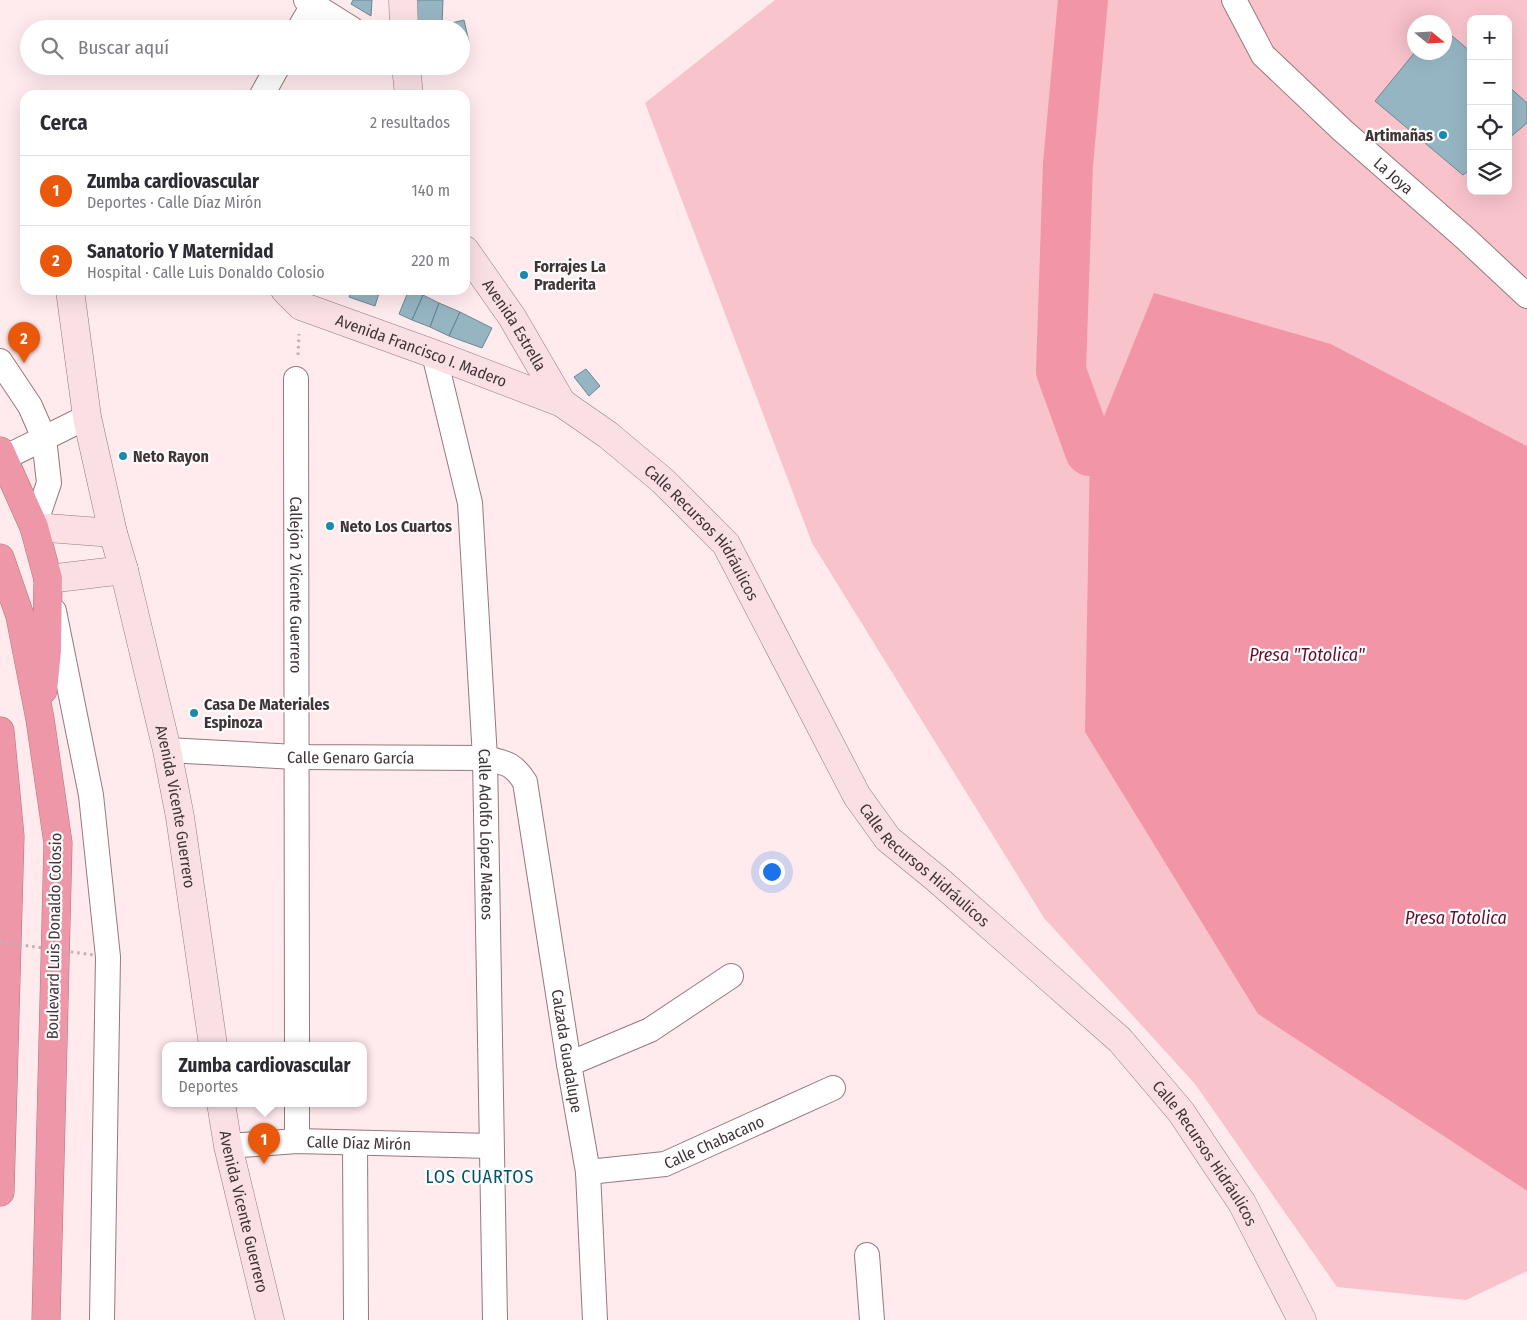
<!DOCTYPE html>
<html lang="es">
<meta charset="utf-8">
<style>
body{margin:0;font-family:"Fira Sans Condensed",sans-serif;background:#f7f7f7;color:#2b2b33}
.controls{position:absolute;right:15px;top:15px;display:grid;overflow:hidden;border-radius:10px;box-shadow:0 5px 20px #0002}
.controls button{width:45px;height:45px;display:grid;place-items:center;padding:0;border:0;border-bottom:1px solid #e1e1e2;background:#fff;color:#2b2b33;font:25px sans-serif}
.compass{position:absolute;left:1407px;top:15px;width:45px;height:45px;border-radius:50%;background:#fff;box-shadow:0 5px 20px #0002;rotate:108deg}
.you{position:absolute;left:771px;top:871px;width:18px;height:18px;margin:-12px;border:4px solid #fff;border-radius:50%;background:#1a73e8;box-shadow:0 0 0 8px #1a73e833}
.badge{display:grid;place-items:center;width:32px;height:32px;border-radius:50%;background:#ea580c;color:#fff;font-size:16px;font-weight:700}
.pin{position:absolute;translate:-50% -41px;filter:drop-shadow(0 1px 2px #0008)}
.pin::after{content:'';position:absolute;top:26px;width:18px;height:15px;background:inherit;clip-path:polygon(0 0,100% 0,50% 100%)}
.popup{position:absolute;left:162px;top:1042px;width:205px;height:65px;box-sizing:border-box;display:grid;place-content:center;border-radius:10px;background:#fff;filter:drop-shadow(0 1px 4px #0005);font-size:16px;white-space:nowrap;color:#7c7c81}
.popup b{font-size:19px;color:#2b2b33}
.popup::after{content:'';position:absolute;left:50%;top:100%;margin-left:-10px;border:10px solid transparent;border-top-color:#fff}
.list{margin:0;padding:0;list-style:none}
h2{display:flex;justify-content:space-between;align-items:center;height:65px;margin:0;padding:0 20px;font-size:21px}
h2 small{font-size:16px;font-weight:400;color:#7c7c81}
.list li{display:grid;grid-template-columns:32px 1fr auto;gap:15px;align-items:center;box-sizing:border-box;height:70px;padding:0 20px;border-top:1px solid #e1e1e2}
.list b{display:block;font-size:19px;white-space:nowrap}
.list p{margin:0;font-size:16px;white-space:nowrap;color:#7c7c81}
.list em{font-size:16px;font-style:normal;color:#7c7c81}
.icon{flex:none;width:28px;height:28px;fill:none;stroke:currentColor;stroke-width:2;stroke-linecap:round;stroke-linejoin:round}
.map{position:relative;flex:none;width:1527px;height:1320px;overflow:hidden}
.search{position:absolute;background:#fff;box-shadow:0 5px 20px #0002;left:20px;top:20px;width:450px;height:55px;display:flex;align-items:center;gap:12px;box-sizing:border-box;padding:0 18px;border-radius:28px;color:#7c7c81;font-size:19px}
.panel{position:absolute;background:#fff;box-shadow:0 5px 20px #0002;left:20px;top:90px;width:450px;height:205px;border-radius:15px}
.map>svg:first-child{display:block}
.green{fill:#f9c3cc;fill-rule:evenodd}
.water{fill:#f295a7}
.lines{fill:none;stroke-linecap:round;stroke-linejoin:round}
.river{stroke:#f295a7;stroke-width:50}
.building{fill:#96b5c3;stroke:#6a8895}
.street-casing{stroke:#97787d;stroke-width:26}
.secondary-casing{stroke:#97787d;stroke-width:29}
.highway-casing{stroke:#b17480;stroke-width:29}
.path{stroke:#c2b0b2;stroke-width:3;stroke-dasharray:2.5 4;stroke-linecap:butt}
.street{stroke:#fff;stroke-width:24}
.secondary{stroke:#fae0e5;stroke-width:28}
.highway{stroke:#ee97a8;stroke-width:28}
.path-bridge{stroke:#c2b0b2;stroke-width:3;stroke-dasharray:2.5 4;stroke-linecap:butt}
.poi-dot{fill:#188aaf;stroke:#fdfdfd;stroke-width:2}
.labels{text-anchor:middle;dominant-baseline:central;stroke-width:4.5;stroke-linejoin:round;paint-order:stroke}
.poi-label{font-size:16px;font-weight:bold;fill:#413436;stroke:#fdfdfd;text-anchor:start}
.street-label{font-size:16px;fill:#413436;stroke:#fdfdfd}
.water-label{font-size:18px;font-style:italic;fill:#610f2a;stroke:#fdfdfd}
.neighbourhood-label{font-size:18px;letter-spacing:1px;fill:#00536c;stroke:#fdfdfd}
</style>
<div class="map">
<svg width="1527" height="1320" viewBox="0 0 1527 1320">
<rect width="100%" height="100%" fill="#ffeaed"/>
<path class="green" d="M775,0H1527V446L1331,344L1258,1014L1527,1191V1271L1466,1300L1337,1287L1195,1084L1044,918L812,543L645,103ZM1471,19H1508V191H1471ZM1414,22H1444V52H1414Z"/>
<path class="water" d="M1154,293L1331,344L1527,446V1191L1258,1014L1085,732L1090,451Z"/>
<g class="lines">
<path class="river" d="M1083,0L1068,164L1061,371L1090,451"/>
</g>
<path class="building" d="M353,0H372L371,16L351,4Z
M412,0H443L442,25H416Z
M464,20L469,42L461,46V29H426Z
M1444,29L1471,52V169L1463,175L1375,101L1415,52H1444Z
M1508,86L1527,103V123L1508,139Z
M352,290H380L375,306L349,297Z
M408,292L423,295L412,320L399,314Z
M423,295L439,303L430,327L412,320Z
M439,303L460,312L449,336L430,327Z
M460,312L492,328L482,348L449,336Z
M586,369L600,386L589,396L574,377Z"/>
<g class="lines">
<defs>
<g id="street">
<path d="M306,0L352,29"/>
<path id="s1" d="M1234,0L1263,55L1342,130L1465,238L1527,296"/>
<path d="M299,29L313,5"/>
<path d="M262,95L278,66"/>
<path id="s2" d="M434,354L470,503L485,758L495,1320"/>
<path d="M0,361L30,406L44,438L49,483L34,527"/>
<path id="s3" d="M296,379L297,1045"/>
<path d="M4,458L87,417"/>
<path d="M54,611L91,795L108,957L102,1320"/>
<path id="s4" d="M167,750L296,757L485,758C506,763 513,763 525,782L569,1064L588,1172L595,1320"/>
<path d="M569,1064L650,1030L731,976"/>
<path d="M297,1103V1141"/>
<path d="M355,1143L356,1320"/>
<path id="s5" d="M228,1146L297,1141L491,1146"/>
<path id="s6" d="M588,1172L665,1164L833,1088"/>
<path d="M867,1255L872,1320"/>
</g>
<g id="secondary">
<path d="M403,0L404,29"/>
<path d="M406,66L409,95"/>
<path id="s7" d="M465,250L512,317L562,403"/>
<path id="s8" d="M70,290L87,417L113,533L124,570L167,750L180,817L213,1045"/>
<path id="s9" d="M285,290L301,306L434,354L562,403L608,435L663,481L726,544L857,796L888,839L937,879L1120,1040L1181,1112L1242,1203L1302,1320"/>
<path d="M34,527L113,533"/>
<path d="M48,579L124,570"/>
<path id="s10" d="M221,1103L228,1146L270,1320"/>
</g>
<path id="highway" d="M0,451L34,527L48,579L47,650L43,690
M0,558L20,616L40,719L58,843L46,1320
M0,731L10,836L0,1192"/>
</defs>
<use href="#street" class="street-casing"/>
<use href="#secondary" class="secondary-casing"/>
<use href="#highway" class="highway-casing"/>
<path class="path" d="M298,355L299,334"/>
<use href="#street" class="street"/>
<use href="#secondary" class="secondary"/>
<use href="#highway" class="highway"/>
<path class="path-bridge" d="M0,942L94,955"/>
</g>
<g class="poi-dot">
<circle cx="1443" cy="135" r="5"/>
<circle cx="524" cy="275" r="5"/>
<circle cx="123" cy="456" r="5"/>
<circle cx="330" cy="526" r="5"/>
<circle cx="194" cy="713" r="5"/>
</g>
<g class="labels">
<g class="poi-label">
<text x="1433" y="135" text-anchor="end">Artimañas</text>
<text x="534" y="266">Forrajes La<tspan x="534" dy="18">Praderita</tspan></text>
<text x="133" y="456">Neto Rayon</text>
<text x="340" y="526">Neto Los Cuartos</text>
<text x="204" y="704">Casa De Materiales<tspan x="204" dy="18">Espinoza</tspan></text>
</g>
<g class="street-label">
<text stroke="none"><textPath href="#s1" startOffset="240">La Joya</textPath></text>
<text stroke="none"><textPath href="#s7" startOffset="90">Avenida Estrella</textPath></text>
<text stroke="none"><textPath href="#s9" startOffset="151">Avenida Francisco I. Madero</textPath></text>
<text stroke="none"><textPath href="#s9" startOffset="494">Calle Recursos Hidráulicos</textPath></text>
<text stroke="none"><textPath href="#s3" startOffset="206">Callejón 2 Vicente Guerrero</textPath></text>
<text stroke="none"><textPath href="#s4" startOffset="184">Calle Genaro García</textPath></text>
<text stroke="none"><textPath href="#s8" startOffset="528">Avenida Vicente Guerrero</textPath></text>
<text stroke="none"><textPath href="#s2" startOffset="485">Calle Adolfo López Mateos</textPath></text>
<text stroke="none"><textPath href="#s9" startOffset="899">Calle Recursos Hidráulicos</textPath></text>
<text transform="translate(54 936) rotate(-89)">Boulevard Luis Donaldo Colosio</text>
<text stroke="none"><textPath href="#s4" startOffset="639">Calzada Guadalupe</textPath></text>
<text stroke="none"><textPath href="#s6" startOffset="131">Calle Chabacano</textPath></text>
<text stroke="none"><textPath href="#s5" startOffset="131">Calle Díaz Mirón</textPath></text>
<text stroke="none"><textPath href="#s9" startOffset="1304">Calle Recursos Hidráulicos</textPath></text>
<text stroke="none"><textPath href="#s10" startOffset="111">Avenida Vicente Guerrero</textPath></text>
</g>
<g class="water-label">
<text x="1307" y="655">Presa "Totolica"</text>
<text x="1456" y="918">Presa Totolica</text>
</g>
<g class="neighbourhood-label">
<text x="480" y="1177">LOS CUARTOS</text>
</g>
</g>
</svg>
<div class="controls">
<button>+</button>
<button>−</button>
<button><svg class="icon" aria-label="locate" viewBox="0 0 24 24"><circle cx="12" cy="12" r="6"/><path d="M12 2v4M12 18v4M2 12h4M18 12h4"/></svg></button>
<button><svg class="icon" aria-label="layers" viewBox="0 0 24 24"><path d="M12 4l9 5-9 5-9-5zM3 14l9 5 9-5"/></svg></button>
</div>
<svg class="compass" viewBox="-18 -18 36 36"><path d="M0-13l5 13h-10z" fill="#e53935"/><path d="M0 13l5-13h-10z" fill="#7c7c81"/></svg>
<div class="you"></div>
<div class="pin badge" style="left:264px;top:1164px">1</div>
<div class="popup"><b>Zumba cardiovascular</b>Deportes</div>
<div class="pin badge" style="left:24px;top:363px">2</div>
<div class="search"><svg class="icon" aria-label="search" viewBox="0 0 24 24"><circle cx="10" cy="10" r="6"/><path d="M15 15l6 6"/></svg>Buscar aquí</div>
<section class="panel">
<h2>Cerca<small>2 resultados</small></h2>
<ul class="list">
<li><span class="badge">1</span><div><b>Zumba cardiovascular</b><p>Deportes · Calle Díaz Mirón</p></div><em>140 m</em></li>
<li><span class="badge">2</span><div><b>Sanatorio Y Maternidad</b><p>Hospital · Calle Luis Donaldo Colosio</p></div><em>220 m</em></li>
</ul>
</section>
</div>
